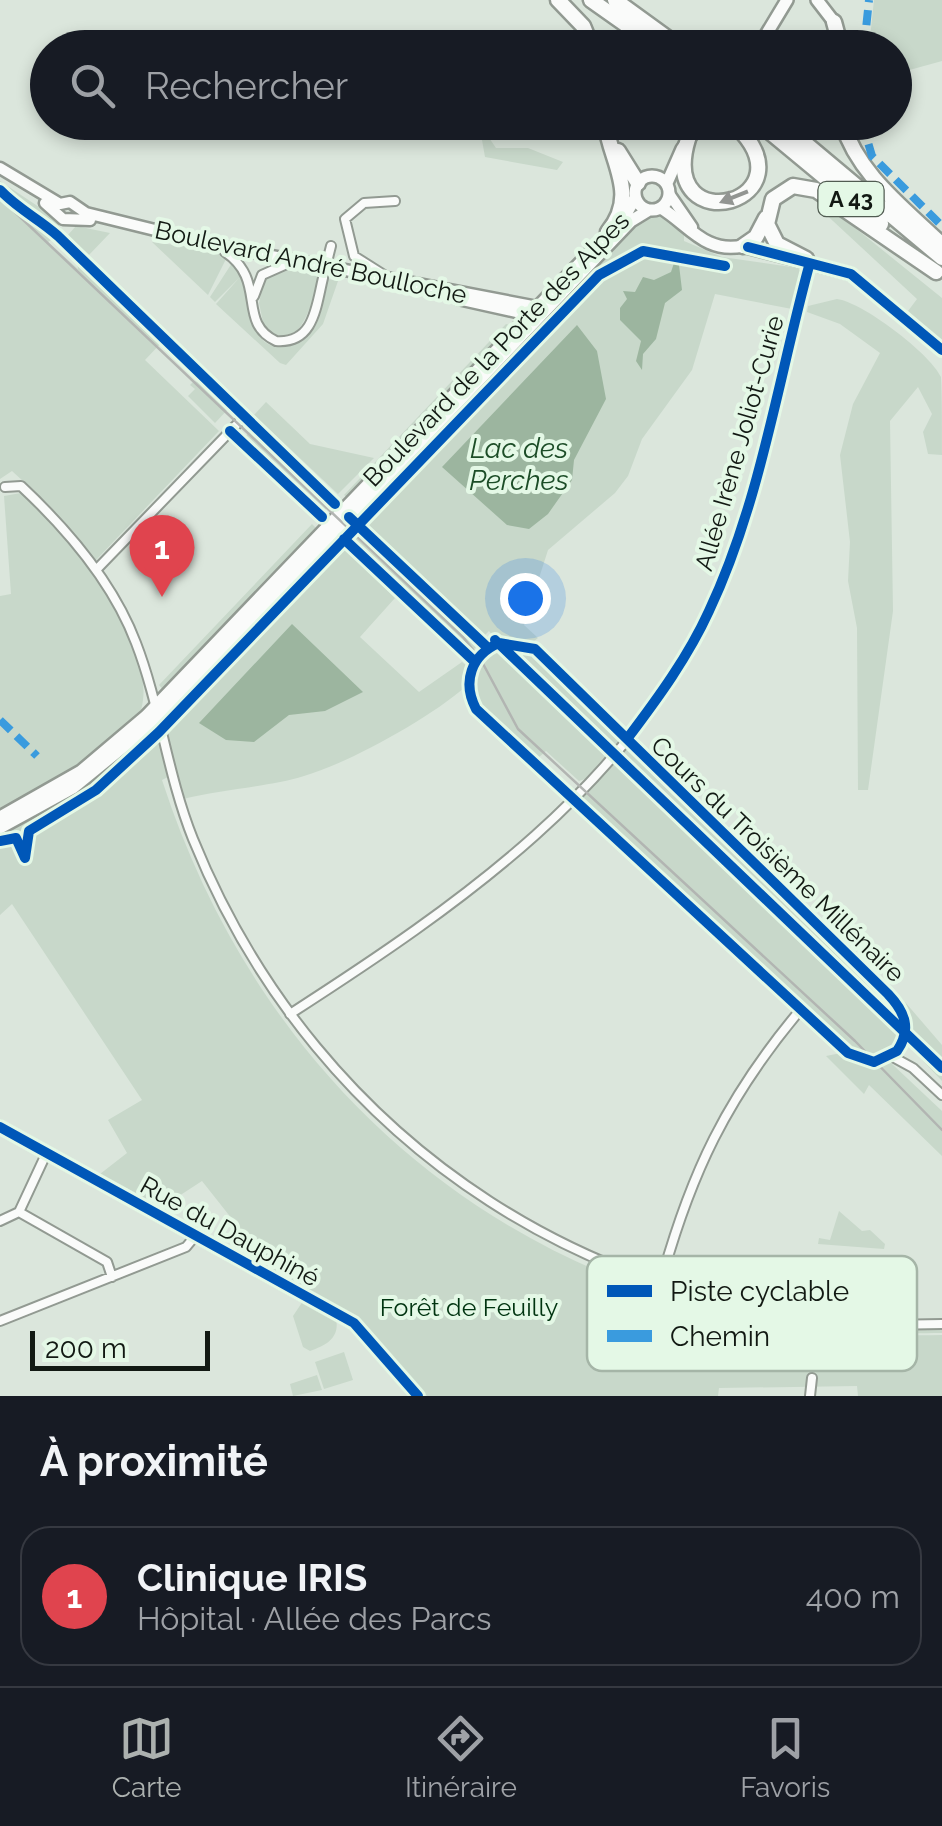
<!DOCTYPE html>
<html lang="fr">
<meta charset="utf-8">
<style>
body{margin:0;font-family:Raleway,sans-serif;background:#242831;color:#f1f3f6}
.scale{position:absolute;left:30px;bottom:25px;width:180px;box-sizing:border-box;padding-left:10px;border:5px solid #121913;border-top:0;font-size:28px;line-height:35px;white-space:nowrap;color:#121913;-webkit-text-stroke:8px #e4f8e6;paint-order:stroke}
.you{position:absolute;left:525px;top:598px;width:35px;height:35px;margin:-25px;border:8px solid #fff;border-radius:50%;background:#1a73e8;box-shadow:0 0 0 15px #1a73e833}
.badge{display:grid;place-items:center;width:65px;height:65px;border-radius:50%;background:#acb1af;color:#fff;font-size:32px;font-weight:700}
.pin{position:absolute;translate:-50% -82px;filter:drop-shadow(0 2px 5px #0008)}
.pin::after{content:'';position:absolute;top:52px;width:35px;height:30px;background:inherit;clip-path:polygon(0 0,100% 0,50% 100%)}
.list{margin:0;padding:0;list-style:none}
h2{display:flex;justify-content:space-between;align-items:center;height:130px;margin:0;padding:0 40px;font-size:42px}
h2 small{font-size:32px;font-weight:400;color:#9ea1a6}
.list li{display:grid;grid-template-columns:65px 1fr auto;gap:30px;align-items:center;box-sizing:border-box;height:140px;margin:0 20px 20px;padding:0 20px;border:2px solid #363941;border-radius:30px}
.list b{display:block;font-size:38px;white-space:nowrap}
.list p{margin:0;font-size:32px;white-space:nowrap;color:#9ea1a6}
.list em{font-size:32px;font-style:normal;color:#9ea1a6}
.icon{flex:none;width:55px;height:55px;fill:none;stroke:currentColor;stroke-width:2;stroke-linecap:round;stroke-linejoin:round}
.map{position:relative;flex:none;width:942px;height:1396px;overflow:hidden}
.search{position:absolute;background:#171b24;box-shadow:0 5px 15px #0003;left:30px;right:30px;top:30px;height:110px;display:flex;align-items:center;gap:25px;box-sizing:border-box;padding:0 35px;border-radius:55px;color:#9ea1a6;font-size:38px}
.sheet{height:290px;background:#171b24}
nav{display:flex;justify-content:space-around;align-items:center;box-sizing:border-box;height:140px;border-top:2px solid #363941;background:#171b24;font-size:28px;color:#9ea1a6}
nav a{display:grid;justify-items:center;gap:5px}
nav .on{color:#acb1af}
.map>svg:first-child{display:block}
.green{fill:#c8d8ca}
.water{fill:#9cb59f}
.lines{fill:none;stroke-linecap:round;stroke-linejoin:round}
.street-casing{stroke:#929a92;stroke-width:12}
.secondary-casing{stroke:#929a92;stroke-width:15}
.primary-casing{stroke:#929a92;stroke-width:16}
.highway-casing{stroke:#929a92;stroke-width:19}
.street{stroke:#fafbfa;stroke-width:8}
.secondary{stroke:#fafbfa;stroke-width:10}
.primary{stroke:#fafbfa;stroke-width:11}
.highway{stroke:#fafbfa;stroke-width:14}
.tram{stroke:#b2b5b2;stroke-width:2.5}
.quiet{stroke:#3a9bde;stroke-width:8;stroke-dasharray:15 8;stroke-linecap:butt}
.cycleway-casing{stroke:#e4f8e6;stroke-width:16}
.cycleway{stroke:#0057b8;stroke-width:10}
.oneway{fill:#929592}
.labels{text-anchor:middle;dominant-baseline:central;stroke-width:8;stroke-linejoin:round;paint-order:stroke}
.shield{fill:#e4f8e6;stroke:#515c52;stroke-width:2.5}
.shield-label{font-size:22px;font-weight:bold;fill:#121913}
.street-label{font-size:25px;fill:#121913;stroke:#e4f8e6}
.park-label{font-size:25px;fill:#003410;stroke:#e4f8e6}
.water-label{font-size:28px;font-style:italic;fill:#1c4d27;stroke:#e4f8e6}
.key{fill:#e4f8e6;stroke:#a5b5a7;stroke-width:2.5}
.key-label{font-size:28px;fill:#121913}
</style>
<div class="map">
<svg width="942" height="1396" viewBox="0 0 942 1396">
<rect width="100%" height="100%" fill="#dbe6dc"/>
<path class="green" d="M874,0H942V61L895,74L894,48L869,47Z
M479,123L496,148H528L563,162L557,170L485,157Z
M0,181L54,217L63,232L48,242L78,269L77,261L162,342L145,360L219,431L96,560L47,503L12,471L0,479Z
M823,202L942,298V341L908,311L917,299L819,208Z
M659,213L684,232V241L722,257L798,268L801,272L792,309L715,294L692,370L642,439L628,476L615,493L548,550L524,625L538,638L533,642L512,637L496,640L489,631L484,636L363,520L567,307L561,303L634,222Z
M76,226L110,233L88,256L67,236Z
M152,242C174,246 219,246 235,261C258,283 239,362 294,344C321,336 323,303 328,279L338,281L323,324L286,365L280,363L216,304L240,277L215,302L210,297L232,263L226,259L208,295Z
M282,268L319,276C312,301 301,359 264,327L259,303L264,279Z
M837,299C862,302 930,353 941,377C942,396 942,434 942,455L928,454L923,432L932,414L918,387L890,421L893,611L868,790H858L857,628L848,581L850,542L840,455L853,404L880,353L840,324L807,312L808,306Z
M506,324L515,326L349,499L344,495Z
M531,329L540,331L364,514L360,510Z
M194,381L207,385L230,407L215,423L188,396L195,389L190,385Z
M266,402L310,444L374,458L338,494L254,415Z
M252,429L331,503L322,514L243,439Z
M21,493C67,535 160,645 141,710L147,724L0,824V596L11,594L4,496Z
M312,524L319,531L165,692L159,685Z
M357,527L479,644L469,654L347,538Z
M333,538L395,598L360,637L419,692L462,662L468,667L465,687C430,718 349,763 304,776C269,787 221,789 183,799L162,718Z
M506,647L529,651L620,740L585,779L579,781L546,751L538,758C520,741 492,723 478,703C462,679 483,653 506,647Z
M150,733L157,736L168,777L162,780C275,1129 575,1344 942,1335V1396H858L857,1386L719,1388L718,1396H427L367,1326L274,1272L202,1181L162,1207L100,1174L127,1153L108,1120L142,1100L12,904L0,915V831Z
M626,749L896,1011L902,1025L892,1049L873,1058L858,1054L581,797Z
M905,1002L942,1045V1081L908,1045L910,1017Z
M841,1053L868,1066L891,1063L942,1111V1156L869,1085L864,1094L826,1056Z
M839,1211L862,1231L870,1230L885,1244L884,1249L818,1244L819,1238L830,1240Z
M642,1282C741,1312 838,1333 942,1327V1333C836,1335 740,1318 640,1287Z
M303,1301L336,1318C340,1338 327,1345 310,1351L303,1347L293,1316Z
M344,1352L353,1380L324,1389L315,1362Z
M317,1375L322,1390L293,1396L290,1384Z"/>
<path class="water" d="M674,263L679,265L682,290L665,303L656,339L643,354L642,370L636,361L641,341L620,320V308L627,299L623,291L635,292L643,277L654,280L671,272Z
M577,325L597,351L606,399L574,460L572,480L548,514L529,529L507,525L442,467Z
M292,624L363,692L325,711L289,715L254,742L226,740L199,723Z"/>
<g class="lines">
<defs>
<path id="street" d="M225,252C268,281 236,322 276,341C314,344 316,307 323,278
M328,258L331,246
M384,275L354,256L345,219L364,203L395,201
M254,296L262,275L289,263
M230,431L475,662
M5,487L21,486C68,530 113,582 136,643C160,705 167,774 193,839C318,1148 610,1335 942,1324
M96,570L244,417L488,648
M499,643L535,649L888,994C905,1012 912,1029 897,1051L874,1062L848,1053L476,709C462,682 471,655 499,643Z
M290,1014C456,907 636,784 716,595C761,490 779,375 809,266L815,263
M891,1056L913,1068L942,1095
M47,1152L19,1212L107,1262L112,1277
M0,1221L19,1212
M660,1285C690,1174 727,1097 801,1009
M0,1321L186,1247L196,1235
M810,1396L812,1378"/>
<path id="secondary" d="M0,168L60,204L70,202L86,213L220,246L543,308
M670,195L692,227
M45,203L63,219L90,220
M740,246L851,274L942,350
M458,299L534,316
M0,1127L354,1323L418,1396"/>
<path id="primary" d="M817,0L834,22
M758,48L787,0
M635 193a17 17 0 1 1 34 0a17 17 0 1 1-34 0Z
M667,183L682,149L701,122
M661,208C689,225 705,254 743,246
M0,817L81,771L146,716L625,216L635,198
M0,828L73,788L149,726L631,221L649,210"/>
<path id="highway" d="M558,0L583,26L592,48
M591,0L659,48
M615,0L681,48
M834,22L841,48
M605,122C611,164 639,194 608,232
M758,122L881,224
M780,122L942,258
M842,122C858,175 904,208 942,245
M688,139C656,245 820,202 732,122
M618,151L638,183
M743,246L756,237L766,218
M806,259L777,244L767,224L773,199L793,186L816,190L936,272"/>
</defs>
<use href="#street" class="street-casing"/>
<use href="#secondary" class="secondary-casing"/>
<use href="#primary" class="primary-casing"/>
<use href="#highway" class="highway-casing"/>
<use href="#street" class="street"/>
<use href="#secondary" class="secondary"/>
<use href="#primary" class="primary"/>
<use href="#highway" class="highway"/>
<path class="tram" d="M0,198L463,637L481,660L518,729L855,1041L942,1130"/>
<path class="quiet" d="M864,48L869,0
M862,122L872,156L942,226
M0,720L37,756"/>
<defs>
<path id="cycleway" d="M0,190C19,210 38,218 58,236L335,504
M748,247L851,274L942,350
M230,431L322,517
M349,517L488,648
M344,539L475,662
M495,640L942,1068
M499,643L535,649L888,994C905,1012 912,1029 897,1051L874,1062L848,1053L476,709C462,682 471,655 499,643Z
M627,739C658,698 688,657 709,611C760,503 778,380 809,266
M0,841L16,838L25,858L29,831L96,790L159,732L599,275L643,251L725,266
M0,1127L354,1323L418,1396"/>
</defs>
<use href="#cycleway" class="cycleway-casing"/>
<use href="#cycleway" class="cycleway"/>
</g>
<defs><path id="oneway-solid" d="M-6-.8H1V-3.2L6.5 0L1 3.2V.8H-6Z" transform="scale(2.5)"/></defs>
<use class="oneway" href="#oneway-solid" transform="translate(734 197) rotate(158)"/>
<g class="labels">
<rect class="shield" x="818.5" y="182" width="65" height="34" rx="8"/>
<g class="shield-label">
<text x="851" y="199">A 43</text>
</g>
<g class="street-label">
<text transform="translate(311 262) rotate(12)">Boulevard André Boulloche</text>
<text transform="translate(496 349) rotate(-46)">Boulevard de la Porte des Alpes</text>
<text transform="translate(739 443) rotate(-74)">Allée Irène Joliot-Curie</text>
<text transform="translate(778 859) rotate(44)">Cours du Troisième Millénaire</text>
<text transform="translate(230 1231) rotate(29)">Rue du Dauphiné</text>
</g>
<g class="park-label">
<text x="469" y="1307">Forêt de Feuilly</text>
</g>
<g class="water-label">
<text x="519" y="448">Lac des<tspan x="519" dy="32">Perches</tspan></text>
</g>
</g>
<rect x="587" y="1256" width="330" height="115" rx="15" class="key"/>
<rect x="607" y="1285" width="45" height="12" fill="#0057b8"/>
<rect x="607" y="1330" width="45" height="12" fill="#3a9bde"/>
<g class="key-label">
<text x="670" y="1301">Piste cyclable</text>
<text x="670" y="1346">Chemin</text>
</g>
</svg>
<div class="scale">200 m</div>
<div class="you"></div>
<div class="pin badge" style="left:162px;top:597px;background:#e0444e">1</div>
<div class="search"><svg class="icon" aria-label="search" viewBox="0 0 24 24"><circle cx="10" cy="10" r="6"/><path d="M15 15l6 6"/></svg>Rechercher</div>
</div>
<section class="sheet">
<h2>À proximité<small></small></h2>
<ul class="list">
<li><span class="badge" style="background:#e0444e">1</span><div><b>Clinique IRIS</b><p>Hôpital · Allée des Parcs</p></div><em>400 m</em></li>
</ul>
</section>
<nav>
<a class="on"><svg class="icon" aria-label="map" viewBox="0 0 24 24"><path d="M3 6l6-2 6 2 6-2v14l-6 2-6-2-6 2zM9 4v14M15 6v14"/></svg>Carte</a>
<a><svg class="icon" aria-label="directions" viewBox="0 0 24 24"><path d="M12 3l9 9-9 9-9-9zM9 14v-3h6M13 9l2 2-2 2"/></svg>Itinéraire</a>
<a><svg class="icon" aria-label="saved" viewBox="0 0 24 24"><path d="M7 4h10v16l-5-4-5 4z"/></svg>Favoris</a>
</nav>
